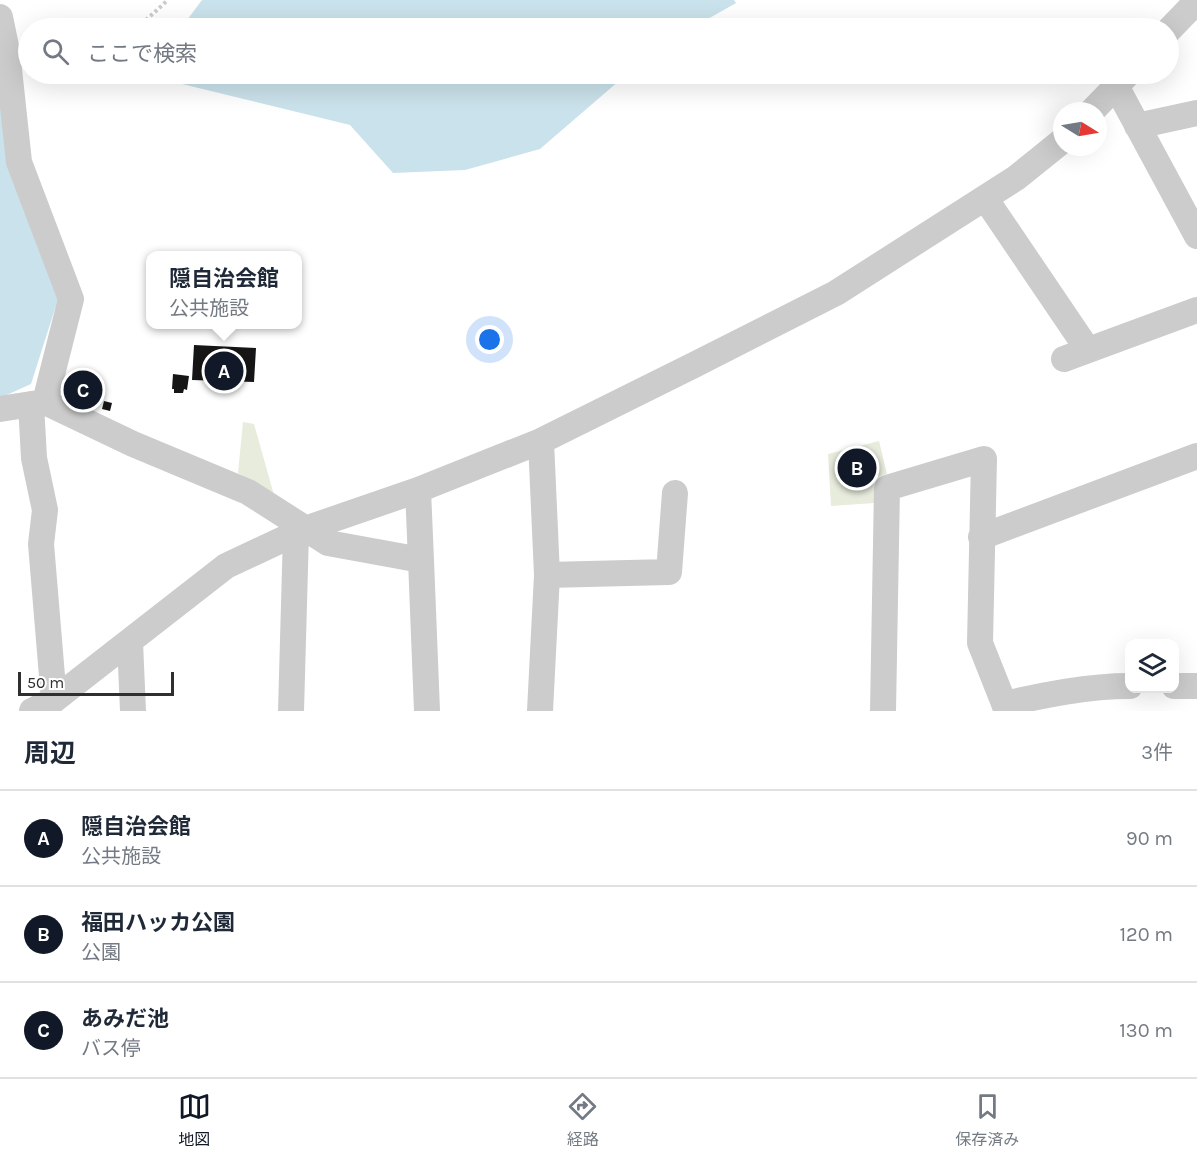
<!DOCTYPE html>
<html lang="ja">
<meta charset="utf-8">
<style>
body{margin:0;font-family:Karla,"Noto Sans JP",sans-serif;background:#f2f2f3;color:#1f2937}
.controls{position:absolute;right:18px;bottom:18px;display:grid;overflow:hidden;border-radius:12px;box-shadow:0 6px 24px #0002}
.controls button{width:54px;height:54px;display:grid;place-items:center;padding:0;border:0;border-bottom:2px solid #e0e1e3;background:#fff;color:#1f2937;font:30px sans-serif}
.compass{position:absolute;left:1053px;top:102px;width:54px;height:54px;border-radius:50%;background:#fff;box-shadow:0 6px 24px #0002;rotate:101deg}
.scale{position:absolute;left:18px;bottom:15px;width:156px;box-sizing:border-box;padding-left:6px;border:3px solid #2f2f2f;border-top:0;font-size:16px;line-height:21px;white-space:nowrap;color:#2f2f2f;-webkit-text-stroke:4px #fff;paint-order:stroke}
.you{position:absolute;left:490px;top:340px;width:21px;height:21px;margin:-15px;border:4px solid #fff;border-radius:50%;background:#1a73e8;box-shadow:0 0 0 9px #1a73e833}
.badge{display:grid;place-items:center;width:39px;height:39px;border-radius:50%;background:#111827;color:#fff;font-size:20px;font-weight:700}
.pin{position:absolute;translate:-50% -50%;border:3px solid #fff;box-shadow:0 2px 6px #0006}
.popup{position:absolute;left:146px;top:251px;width:156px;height:78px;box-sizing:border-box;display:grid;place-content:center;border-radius:12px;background:#fff;filter:drop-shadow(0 2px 4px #0005);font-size:20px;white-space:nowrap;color:#747a83}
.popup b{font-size:22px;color:#1f2937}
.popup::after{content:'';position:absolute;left:50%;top:100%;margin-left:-12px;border:12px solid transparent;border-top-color:#fff}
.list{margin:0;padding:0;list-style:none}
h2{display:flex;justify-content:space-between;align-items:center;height:78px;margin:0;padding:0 24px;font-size:26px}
h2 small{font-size:20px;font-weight:400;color:#747a83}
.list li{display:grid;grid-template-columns:39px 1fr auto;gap:18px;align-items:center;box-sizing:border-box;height:96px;padding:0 24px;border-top:2px solid #e0e1e3}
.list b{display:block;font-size:22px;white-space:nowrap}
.list p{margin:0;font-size:20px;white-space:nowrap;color:#747a83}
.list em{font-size:20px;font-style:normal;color:#747a83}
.icon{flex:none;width:33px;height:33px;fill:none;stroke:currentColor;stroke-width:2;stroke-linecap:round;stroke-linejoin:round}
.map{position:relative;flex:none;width:1197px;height:711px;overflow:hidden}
.search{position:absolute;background:#fff;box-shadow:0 6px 24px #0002;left:18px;right:18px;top:18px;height:66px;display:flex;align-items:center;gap:15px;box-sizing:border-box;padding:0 21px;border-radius:33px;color:#747a83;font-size:22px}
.sheet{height:366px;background:#fff}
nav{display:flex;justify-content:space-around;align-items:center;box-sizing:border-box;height:84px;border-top:2px solid #e0e1e3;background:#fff;font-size:16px;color:#747a83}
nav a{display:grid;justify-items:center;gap:3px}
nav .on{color:#111827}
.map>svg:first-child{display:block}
.green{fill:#e7ecdd}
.water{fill:#cae2eb}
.building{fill:#161616}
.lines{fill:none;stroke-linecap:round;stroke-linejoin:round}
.path{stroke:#ccc;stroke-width:4;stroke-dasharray:3 3;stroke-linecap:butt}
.minor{stroke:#ccc;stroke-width:26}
</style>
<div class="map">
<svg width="1197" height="711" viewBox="0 0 1197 711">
<rect width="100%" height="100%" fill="#fff"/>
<path class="green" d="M243,422L254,424L274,495L238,473Z
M879,441L887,474L874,478V503L831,506L828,454Z"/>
<path class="water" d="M202,0H734L736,3L692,28H181Z
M141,74H627L540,149L465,170L393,173L350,125Z
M0,75L60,293L31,384L0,398Z"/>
<path class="building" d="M194,345L256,348L254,382L192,380Z
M173,374L189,376L187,390L184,389L183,393H174V389H172Z
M104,401L112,403L110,411L102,409Z"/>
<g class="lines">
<path class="path" d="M137,28L168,0"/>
<path class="minor" d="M0,17L7,51L19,162L71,299L45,402L133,444L248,492L328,543L421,560L427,711
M1168,31L1197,1
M1116,86L1197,236
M1092,111L1126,76
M1137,126L1197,113
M985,198L1088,350
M1064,359L1197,310
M31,404L34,458L45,510L41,544L54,700
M0,409L45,402
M418,490L421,560
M981,537L1197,456
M547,575L669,572L675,493
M130,642L133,711
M1174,686H1197
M1004,704C1045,695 1087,686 1130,686
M32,711L54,700L226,566L305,529L418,490L541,441L694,365L836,293L1016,178L1062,141
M291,711L296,533
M540,711L547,575L541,441
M883,711L887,488L984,459L980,643L1007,711"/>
</g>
</svg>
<div class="controls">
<button><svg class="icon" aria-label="layers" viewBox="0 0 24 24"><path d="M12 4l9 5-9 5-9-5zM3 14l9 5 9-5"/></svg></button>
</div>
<svg class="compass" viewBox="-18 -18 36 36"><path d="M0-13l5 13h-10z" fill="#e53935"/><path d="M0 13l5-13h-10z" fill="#747a83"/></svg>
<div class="scale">50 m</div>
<div class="you"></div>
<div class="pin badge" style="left:224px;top:371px">A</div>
<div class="popup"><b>隠自治会館</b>公共施設</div>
<div class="pin badge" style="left:857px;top:468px">B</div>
<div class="pin badge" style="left:83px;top:390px">C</div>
<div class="search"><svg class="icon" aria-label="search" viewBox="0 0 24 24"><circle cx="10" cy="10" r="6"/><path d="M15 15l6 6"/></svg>ここで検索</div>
</div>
<section class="sheet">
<h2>周辺<small>3件</small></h2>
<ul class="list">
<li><span class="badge">A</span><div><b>隠自治会館</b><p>公共施設</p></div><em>90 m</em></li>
<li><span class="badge">B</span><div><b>福田ハッカ公園</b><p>公園</p></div><em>120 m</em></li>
<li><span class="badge">C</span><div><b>あみだ池</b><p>バス停</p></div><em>130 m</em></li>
</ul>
</section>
<nav>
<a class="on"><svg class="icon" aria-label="map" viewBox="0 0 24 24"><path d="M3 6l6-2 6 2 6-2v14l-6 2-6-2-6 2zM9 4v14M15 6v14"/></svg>地図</a>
<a><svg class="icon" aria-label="directions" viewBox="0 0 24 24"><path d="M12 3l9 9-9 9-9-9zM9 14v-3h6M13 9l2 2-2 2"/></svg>経路</a>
<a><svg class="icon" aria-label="saved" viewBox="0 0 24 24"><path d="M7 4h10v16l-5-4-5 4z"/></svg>保存済み</a>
</nav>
